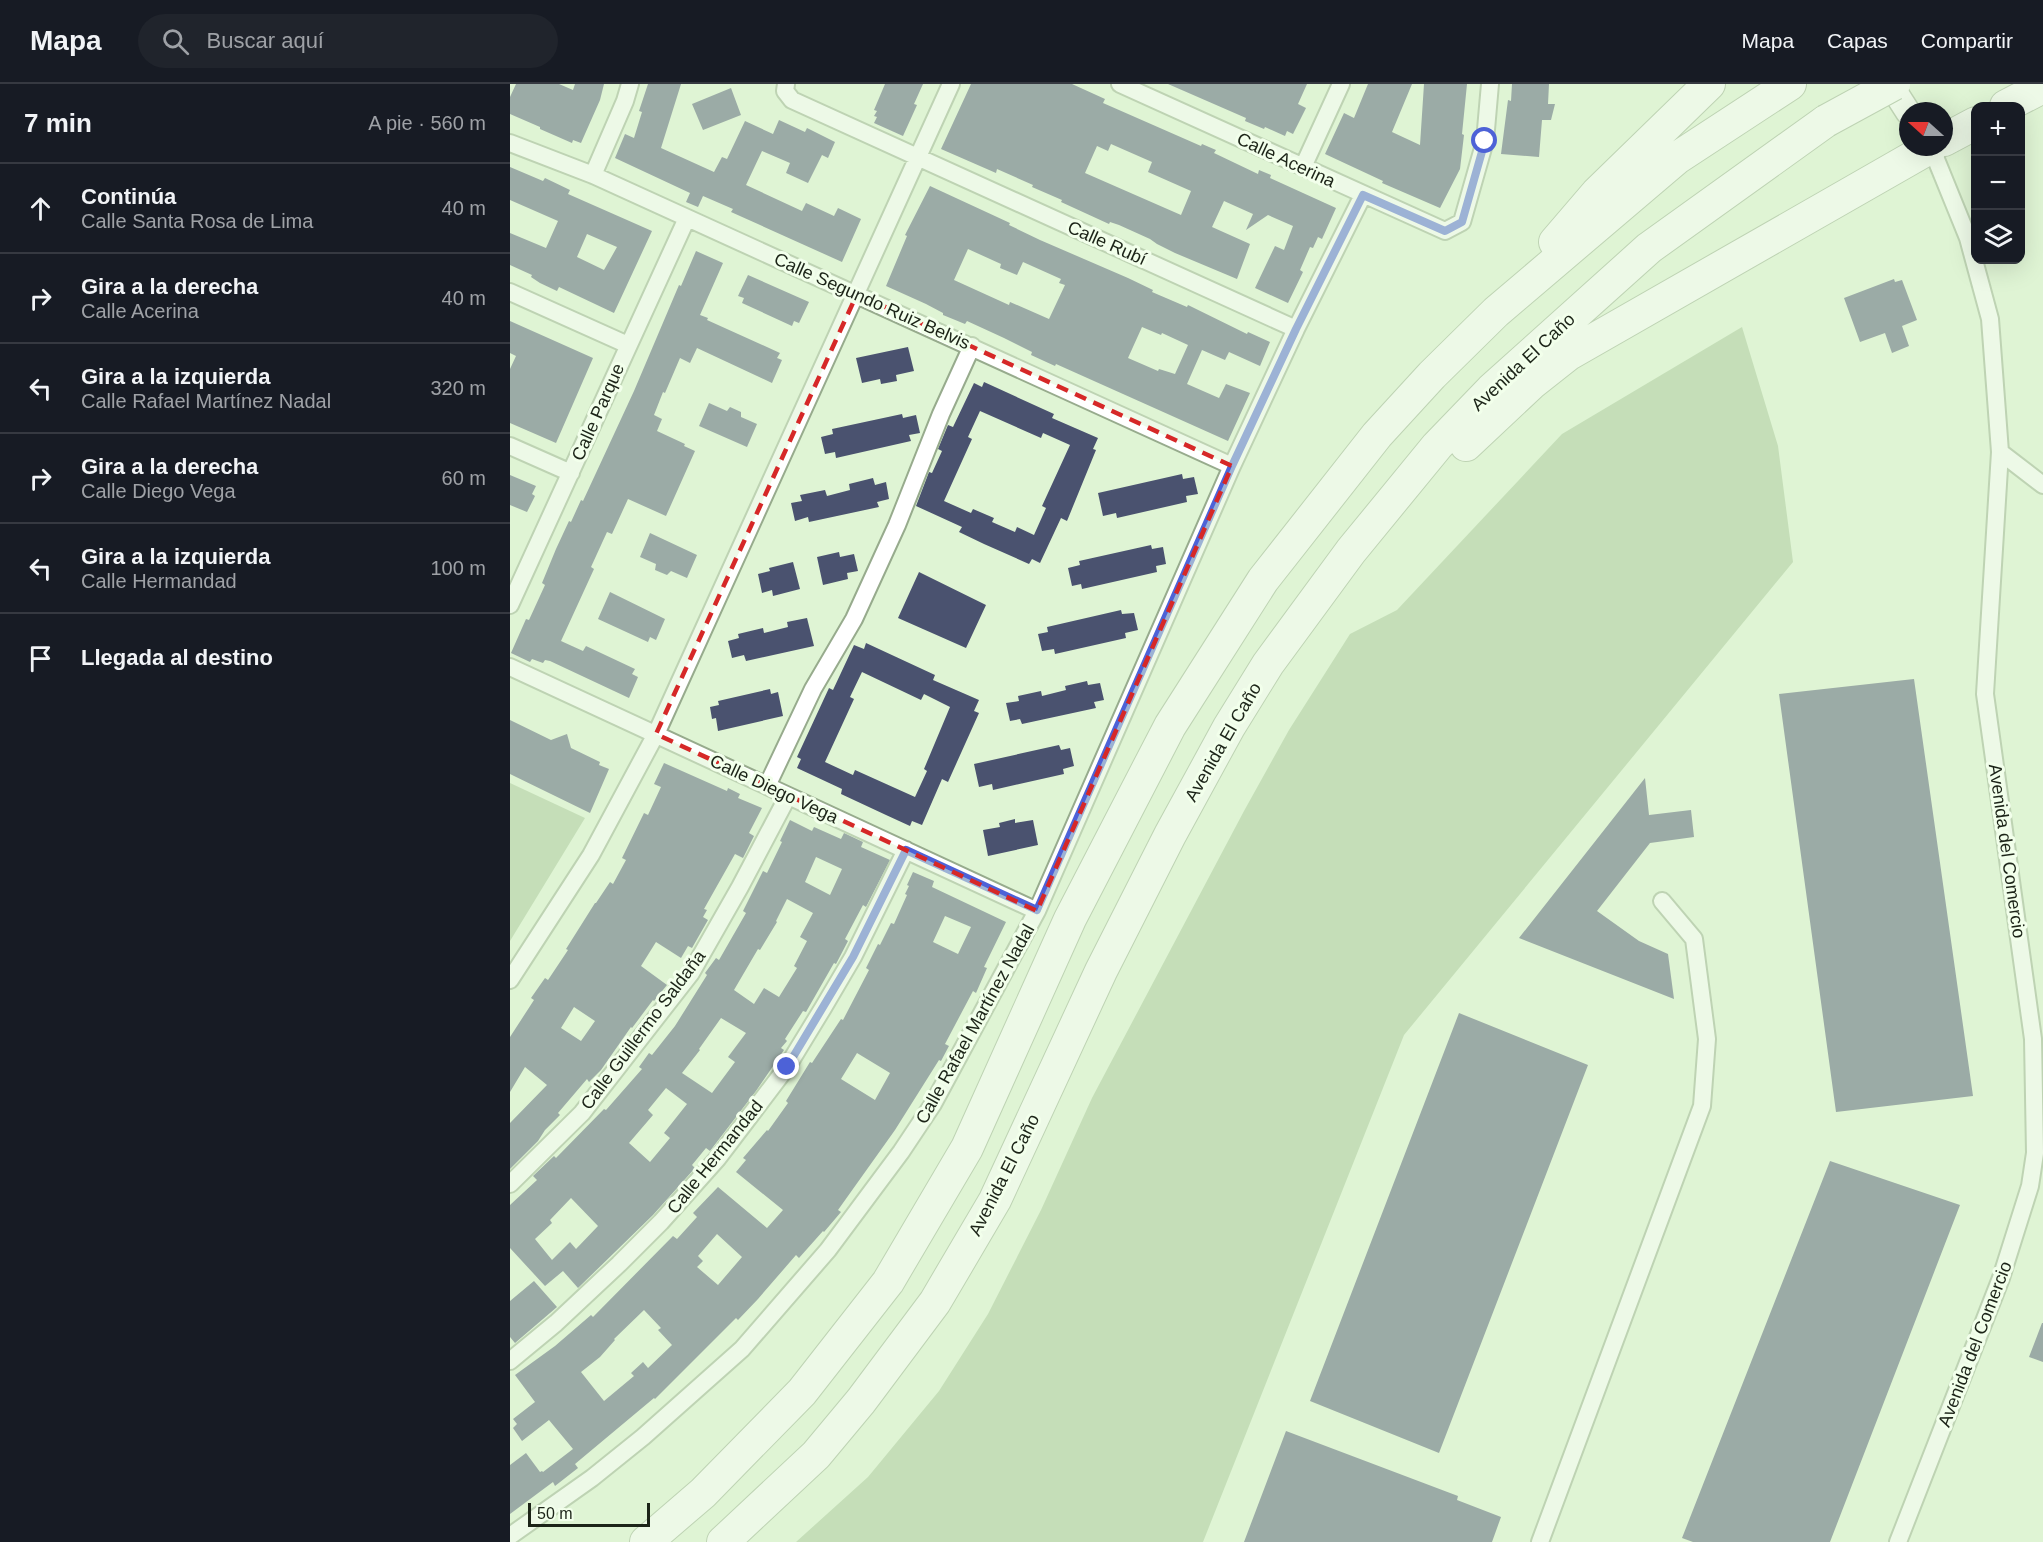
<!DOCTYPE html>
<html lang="es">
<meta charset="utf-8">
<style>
body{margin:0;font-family:Arial,sans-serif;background:#20242c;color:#f1f3f6}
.controls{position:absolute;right:18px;top:18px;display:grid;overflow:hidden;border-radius:12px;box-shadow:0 6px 24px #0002}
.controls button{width:54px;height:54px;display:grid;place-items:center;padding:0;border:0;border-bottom:2px solid #363941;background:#171b24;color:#f1f3f6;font:30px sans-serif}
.compass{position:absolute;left:1389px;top:18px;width:54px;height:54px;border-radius:50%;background:#171b24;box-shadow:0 6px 24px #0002;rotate:291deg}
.scale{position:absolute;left:18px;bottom:15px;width:122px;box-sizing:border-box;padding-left:6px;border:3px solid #1c2418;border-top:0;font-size:16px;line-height:21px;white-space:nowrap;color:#1c2418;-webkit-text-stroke:4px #f2ffeb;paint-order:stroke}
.stop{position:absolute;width:18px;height:18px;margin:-14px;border:4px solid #4d62d7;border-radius:50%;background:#fff}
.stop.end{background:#4d62d7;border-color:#fff;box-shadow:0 2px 6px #0008}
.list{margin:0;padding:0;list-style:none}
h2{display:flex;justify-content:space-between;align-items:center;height:78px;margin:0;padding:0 24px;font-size:26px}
h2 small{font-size:20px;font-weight:400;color:#9ea1a6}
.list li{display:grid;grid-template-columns:39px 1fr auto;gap:18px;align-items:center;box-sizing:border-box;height:90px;padding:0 24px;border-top:2px solid #363941}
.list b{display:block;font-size:22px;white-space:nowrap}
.list p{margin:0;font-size:20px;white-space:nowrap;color:#9ea1a6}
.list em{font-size:20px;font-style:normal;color:#9ea1a6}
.icon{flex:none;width:33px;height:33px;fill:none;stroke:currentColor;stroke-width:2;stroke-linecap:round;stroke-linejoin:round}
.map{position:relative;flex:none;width:1533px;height:1458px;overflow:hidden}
header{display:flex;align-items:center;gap:36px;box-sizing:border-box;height:84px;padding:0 30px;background:#171b24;border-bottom:2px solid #363941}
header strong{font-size:28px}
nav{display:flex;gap:33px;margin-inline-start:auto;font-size:21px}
.search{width:420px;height:54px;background:#20242c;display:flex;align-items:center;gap:15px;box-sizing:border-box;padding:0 21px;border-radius:33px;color:#9ea1a6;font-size:22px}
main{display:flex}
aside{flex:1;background:#171b24}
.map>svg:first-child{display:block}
.green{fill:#a6c397}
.building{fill:#4a526f;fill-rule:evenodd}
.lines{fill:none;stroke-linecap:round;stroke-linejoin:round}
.street-casing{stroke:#97ab8d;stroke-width:20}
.secondary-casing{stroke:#97ab8d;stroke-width:27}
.highway-casing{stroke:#97ab8d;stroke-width:34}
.street{stroke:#fff;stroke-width:16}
.secondary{stroke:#fff;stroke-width:24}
.highway{stroke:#fff;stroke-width:32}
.highway-bridge-casing{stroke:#97ab8d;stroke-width:34;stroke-linecap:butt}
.highway-bridge{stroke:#fff;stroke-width:32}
.route{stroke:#4d62d7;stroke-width:8}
.marked{fill:none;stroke:#d62828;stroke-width:4.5;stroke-dasharray:12 8;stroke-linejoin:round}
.labels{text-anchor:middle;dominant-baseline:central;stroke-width:6;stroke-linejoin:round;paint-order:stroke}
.street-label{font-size:18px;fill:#1c2418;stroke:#f2ffeb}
</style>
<header>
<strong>Mapa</strong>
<div class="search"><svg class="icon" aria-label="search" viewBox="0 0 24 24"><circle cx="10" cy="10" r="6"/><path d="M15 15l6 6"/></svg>Buscar aquí</div>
<nav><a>Mapa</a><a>Capas</a><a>Compartir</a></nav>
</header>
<main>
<aside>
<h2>7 min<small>A pie · 560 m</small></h2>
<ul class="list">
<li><svg class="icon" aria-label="ahead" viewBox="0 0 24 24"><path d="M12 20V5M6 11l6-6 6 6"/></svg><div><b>Continúa</b><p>Calle Santa Rosa de Lima</p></div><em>40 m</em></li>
<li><svg class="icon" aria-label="right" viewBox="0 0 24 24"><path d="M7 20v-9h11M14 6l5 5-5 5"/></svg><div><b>Gira a la derecha</b><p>Calle Acerina</p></div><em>40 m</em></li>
<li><svg class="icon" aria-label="left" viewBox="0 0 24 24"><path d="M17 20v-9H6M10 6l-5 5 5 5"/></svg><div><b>Gira a la izquierda</b><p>Calle Rafael Martínez Nadal</p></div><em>320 m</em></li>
<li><svg class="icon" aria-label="right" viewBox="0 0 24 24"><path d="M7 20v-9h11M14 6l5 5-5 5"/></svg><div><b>Gira a la derecha</b><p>Calle Diego Vega</p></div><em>60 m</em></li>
<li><svg class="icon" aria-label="left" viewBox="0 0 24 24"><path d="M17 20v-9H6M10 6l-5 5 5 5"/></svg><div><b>Gira a la izquierda</b><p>Calle Hermandad</p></div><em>100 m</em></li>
<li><svg class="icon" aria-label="arrive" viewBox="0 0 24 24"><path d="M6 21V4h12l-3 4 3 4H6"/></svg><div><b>Llegada al destino</b></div></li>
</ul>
</aside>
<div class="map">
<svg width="1533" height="1458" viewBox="0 0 1533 1458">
<rect width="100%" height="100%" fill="#dff4d4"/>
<path class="green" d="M1232,243L1268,362L1283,478L894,951L693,1458H286L358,1393L429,1307L478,1230L531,1126L582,1014L734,727L779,646L840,550L887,526L1052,350Z
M0,699L75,734L0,857Z"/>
<path class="building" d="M6,0H49L63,6L65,0H94L90,16L71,59L63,56L62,59L30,45V43L0,30V13Z
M138,0H171L151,64L204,88L212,73L217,75L235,37L263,50L269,36L295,48L297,44L325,58L318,74L312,71L298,99L276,89L280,79L252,67L236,101L292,127L296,119L324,132L328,124L351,135L332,178L221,128L223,125L193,112L188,123L176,118L180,109L105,74L115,50L124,54L132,28L129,27Z
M375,0H413L404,20L407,21L393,52L364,39L367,33L364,32L367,27L364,26Z
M461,0H562L595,15L593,19L691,62L692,60L706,66L704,69L748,90L749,86L761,91L760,94L826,124L812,155L808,153L803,164L800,163L790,186L793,188L778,219L745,204L765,162L774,166L783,142L758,131L736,146L743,130L714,117L702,143L740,160L727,195L665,169L647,160L640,155L609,141L600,138L599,140L551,118L552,116L522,103L523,101L487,85L486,89L431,65ZM601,60L642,78L638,88L681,107L671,131L575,89L587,62L598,67Z
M658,0H797L788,20L796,24L783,50L777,47L775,52L755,43L754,45L735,37L736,34Z
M858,0H902L882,48L910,61L914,0H957L952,50L954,51L950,85L930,124L872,99L873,97L815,70L834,29L844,34Z
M1002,0H1039L1038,20H1045L1041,36H1032L1029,73L991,70L998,16L1001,17Z
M221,4L231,31L193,46L182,20Z
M0,83L33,97L35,94L60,106L58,110L142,147L104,229L49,203L47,207L30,199L21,193L22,191L0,181V149L36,164L48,137L0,116ZM77,150L107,163L94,186L67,173Z
M420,102L500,139L499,141L530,156L618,194L643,206L642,208L677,223L678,221L737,250L738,248L760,258L750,282L719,268L715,276L692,266L677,300L709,314L716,300L740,309L718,357L546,280L545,282L521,271L522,268L494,254L457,237L455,240L433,231V229L416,220L376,202L397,152L395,151ZM458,165L491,180L490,184L507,191L513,178L551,195L549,199L555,201L539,235L500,218L499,221L444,196ZM632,243L651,251L652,249L678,261L665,290L649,285L648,287L618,274Z
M186,167L213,179L190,231L198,234L197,236L270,269L267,274L272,276L262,299L187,264L180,279L170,274L155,309L153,308L144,331L152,335L147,347L175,360L174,362L185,367L156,432L118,415L102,450L97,448L81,483L84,485L51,557L73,567L76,562L125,585L122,590L128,593L119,614L40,577L35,576L33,579L22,575L20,578L1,569L16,535L19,536L35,501L32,499L46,465L59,437L61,438L71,416L73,417L124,307L169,201L171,202Z
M238,191L299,218L289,239L284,237L282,242L232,219L234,214L228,212Z
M1384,195L1385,198L1392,196L1407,236L1392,242L1399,262L1382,269L1375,249L1350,258L1334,214Z
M0,237L83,274L46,359L0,339V285L6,272L0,269Z
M398,263L404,287L386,291L387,297L371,300L370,295L352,299L346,274Z
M474,298L544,330L542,334L588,354L583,365L586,366L557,437L551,434L530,479L522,475L519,480L474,460L449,448L452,443L406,422L419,388L422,389L432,367L428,365L438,341L443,343L464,299L472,303ZM470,327L531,354L533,349L560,361L532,422L536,424L524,451L507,443L505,448L482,438L484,434L463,425L461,429L434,417L462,355L458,353Z
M199,319L217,327L220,323L231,328V333L247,340L237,363L189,342Z
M392,330L393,334L406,331L410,349L399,351L401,357L326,374L325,368L315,370L311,353L323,350L322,345Z
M672,390L673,395L684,393L688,410L676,412L677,418L607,434L606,429L593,432L588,409Z
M0,391L26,402L22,410L25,412L17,428L0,421Z
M363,394L365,401L376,398L379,415L367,418L369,423L299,438L298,433L285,437L281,419L292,417L290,411L315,406L317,412L340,406L339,400Z
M140,449L187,471L177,494L161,487L157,491L145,486L146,480L130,473Z
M641,461L642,465L653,463L656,480L646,482L647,488L572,505L571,500L562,502L558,484L570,481L569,477Z
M329,468L330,473L344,470L348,487L337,489L338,495L313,501L307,473Z
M283,478L290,505L263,512L262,506L252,509L248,490L260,487L259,484Z
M409,488L476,521L456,564L388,534Z
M100,508L155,535L146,556L140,553L138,558L88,535Z
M611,526L612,530L624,529L628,546L615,549L616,554L545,570L544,565L532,567L528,550L538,548L537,543Z
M297,534L304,562L236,577L234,571L222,574L218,557L229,554L228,550L253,544L254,549L278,543L277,538Z
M356,559L425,591L423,596L469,616L464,627L469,629L438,698L432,695L412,741L402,737L400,742L376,731L331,710L332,705L287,684L291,675L287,673L319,604L323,606L344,561L354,565ZM352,588L411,616L414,610L440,623L414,685L417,687L405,713L345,686L343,691L315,678L344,615L340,613Z
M1404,595L1463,1012L1326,1028L1269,610Z
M577,597L578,601L590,599L594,616L584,618L586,624L512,640L510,635L500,637L496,619L509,617L508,612L531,607L532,612L556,606L555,602Z
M260,605L261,610L268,608L273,632L208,647L206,634L202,635L200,623L209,621L208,617Z
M0,636L41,656L57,650L61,664L90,678L89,681L99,685L80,729L0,690Z
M549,661L551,666L560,664L564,682L553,685L554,690L483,706L482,700L469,703L464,680Z
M154,679L217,707L218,704L230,710L228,714L252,724L239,749L244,752L233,774L225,770L194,825L197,826L193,833L198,836L182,864L178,862L171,874L146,858L131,882L157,901L144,917L143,916L122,944L121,943L91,986L79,998L77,995L48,1029L50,1031L35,1046L28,1057L0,1085V1039L37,1001L15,983L0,1008V953L24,916L21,914L35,894L38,896L58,866L56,865L85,819H86L100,798L103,800L116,776L112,774L134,729L138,731L151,703L144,700ZM64,923L85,937L71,957L51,944Z
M1135,694L1139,731L1181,726L1184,753L1140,759L1087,827L1129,857L1158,870L1164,915L1009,854Z
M505,735V739L523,736L528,761L478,772L473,746L490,743L489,739Z
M280,736L302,747L304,743L331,755L334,749L353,758L351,763L380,776L356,823L353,821L335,855L338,857L326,880L324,879L296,928L293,927L275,955L277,957L271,964L274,966L246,1007L200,1067L196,1064L182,1081L185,1084L143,1131L68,1204L53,1187L35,1202L0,1164V1121L27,1096L23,1092L44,1072L46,1074L94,1025L96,1026L132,985L129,983L139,969L142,971L165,942L197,891L195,889L206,874L209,876L236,829L233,827L253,787L257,789L272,758L270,757ZM306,773L332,785L320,811L295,798ZM277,815L303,829L290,853L297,857L284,882L287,884L269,913L254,904L244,920L224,906L248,865L250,866L267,838L266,837ZM211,934L236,949L218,973L225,978L202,1009L172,989L190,966L189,965ZM156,1004L177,1020L154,1049L160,1054L140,1078L119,1059L143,1031L138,1026ZM61,1114L88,1142L66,1165L60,1158L42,1176L25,1155L42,1139L40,1136Z
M403,788L424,797L422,803L496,838L474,883L477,884L466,909L463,907L435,960L439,962L431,977L429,976L385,1046L328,1126L331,1128L314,1148L313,1147L289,1174L286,1171L248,1215L228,1236L226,1234L145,1315L144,1314L65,1380L68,1384L45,1402L43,1398L0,1430V1381L16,1369L30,1388L32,1387L33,1388L63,1365L39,1336L12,1357L3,1344L7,1340L3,1335L25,1318L5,1291L45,1262L81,1231L83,1233L163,1152L167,1155L187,1133L183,1129L208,1103L257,1144L273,1126L226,1088L236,1076L233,1074L257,1046L258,1047L278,1019L276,1017L300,978L302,979L331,935L333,936L359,886L356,884L368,860L370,861L381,839L384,840L397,811L395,810L399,802L397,801ZM435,832L461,843L448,870L423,858ZM347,969L380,989L365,1016L331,995ZM207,1150L232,1173L208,1201L187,1183L193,1177L188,1172ZM134,1226L151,1244L148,1246L162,1261L138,1284L133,1278L121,1289L124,1292L94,1317L71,1288L90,1273L105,1256L104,1255Z
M949,929L1078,981L929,1369L800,1317Z
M1320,1077L1450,1121L1320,1458H1183L1172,1454Z
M24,1197L47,1223L5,1259L0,1253V1217Z
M1532,1239H1533V1278L1519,1273Z
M776,1347L948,1412L947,1416L991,1433L982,1458H734Z"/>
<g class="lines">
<defs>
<path id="street" d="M276,0L275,7L282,16L786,245
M610,0L935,147L952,138L975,57L980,0
M0,59L83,91L722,382
M793,83L831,0
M83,91L115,17L120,0
M0,208L118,261
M0,362L61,389
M1490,368L1533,401
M0,521L177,134
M0,583L527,827
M257,702L303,605L344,535L387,441L431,330L462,262
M0,896L81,771L146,650L441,0
M0,1100L72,1029L181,889L230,803L278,712
M0,1277L46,1239L109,1180L151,1138L208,1074L277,983L313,924L343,873L396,766
M0,1452L82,1394L133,1353L232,1265L318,1166L391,1068L423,1020L527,827L722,382L786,245L853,111
M1030,1458L1192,1022L1197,955L1184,855L1152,817
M1388,1458L1491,1194L1520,1102L1525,1069L1523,955L1475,610L1490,368L1480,235L1458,154L1421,63"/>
<path id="secondary" d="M1380,0L1398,28"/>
<path id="highway" d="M1496,22L1533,3
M1434,56L1466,39
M1045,158L1087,109L1199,0
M956,361L1021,300L1059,270L1421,63
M136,1458L193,1409L292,1308L378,1198L457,1064L560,835L660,642L753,496L867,351L922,291L986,228L1167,74L1280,0
M213,1458L306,1371L351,1317L425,1218L485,1116L591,887L660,751L719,643L758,580L841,467L927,362L981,306L1139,164L1316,37"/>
</defs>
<use href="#street" class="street-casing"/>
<use href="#secondary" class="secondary-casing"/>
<use href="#highway" class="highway-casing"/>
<use href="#street" class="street"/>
<use href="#secondary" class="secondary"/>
<use href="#highway" class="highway"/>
<defs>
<path id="highway-bridge" d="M1316,37L1384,0"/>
</defs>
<use href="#highway-bridge" class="highway-bridge-casing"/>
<use href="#highway-bridge" class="highway-bridge"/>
</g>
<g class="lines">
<path class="route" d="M277,983L343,873L396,766L527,826L722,382L786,245L853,111L935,147L952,138L975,57"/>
</g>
<path d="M0 0H1533V1458H0ZM347,210L722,382L527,827L146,650Z" fill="#dff4d4" fill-opacity=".55" fill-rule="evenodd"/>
<path class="marked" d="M347,210L722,382L527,827L146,650Z"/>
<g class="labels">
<g class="street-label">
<text transform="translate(776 76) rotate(25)">Calle Acerina</text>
<text transform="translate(597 159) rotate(24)">Calle Rubí</text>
<text transform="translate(362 217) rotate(24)">Calle Segundo Ruiz Belvis</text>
<text transform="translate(1013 278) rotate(-43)">Avenida El Caño</text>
<text transform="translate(88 328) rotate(-66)">Calle Parque</text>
<text transform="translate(713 658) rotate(-60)">Avenida El Caño</text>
<text transform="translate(264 705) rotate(25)">Calle Diego Vega</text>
<text transform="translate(1497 767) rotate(82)">Avenida del Comercio</text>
<text transform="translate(465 940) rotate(-61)">Calle Rafael Martínez Nadal</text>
<text transform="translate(133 946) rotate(-53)">Calle Guillermo Saldaña</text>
<text transform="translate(205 1073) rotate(-51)">Calle Hermandad</text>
<text transform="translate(494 1091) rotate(-63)">Avenida El Caño</text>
<text transform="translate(1465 1260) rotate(-69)">Avenida del Comercio</text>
</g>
</g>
</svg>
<div class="controls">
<button>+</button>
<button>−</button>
<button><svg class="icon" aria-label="layers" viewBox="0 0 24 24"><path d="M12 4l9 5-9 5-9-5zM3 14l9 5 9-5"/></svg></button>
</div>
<svg class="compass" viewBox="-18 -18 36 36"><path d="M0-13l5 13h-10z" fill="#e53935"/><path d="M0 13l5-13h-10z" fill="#9ea1a6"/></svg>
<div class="scale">50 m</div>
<div class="stop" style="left:975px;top:57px"></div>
<div class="stop end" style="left:277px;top:983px"></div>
</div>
</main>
